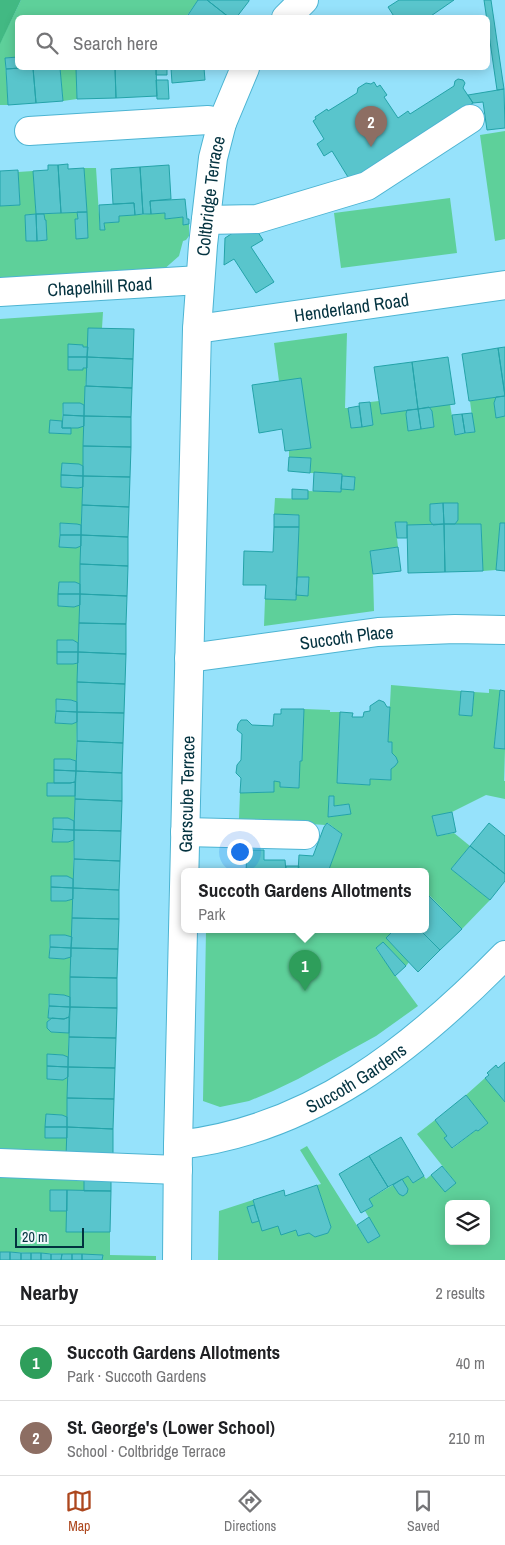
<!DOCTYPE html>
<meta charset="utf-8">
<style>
body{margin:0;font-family:"Archivo Narrow",sans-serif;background:#f2f2f2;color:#202124}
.controls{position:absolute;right:15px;bottom:15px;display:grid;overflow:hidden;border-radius:8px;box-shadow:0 2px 12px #0003}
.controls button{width:45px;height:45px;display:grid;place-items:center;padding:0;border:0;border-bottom:1px solid #e0e0e0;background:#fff;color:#202124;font:25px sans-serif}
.scale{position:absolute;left:15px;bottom:12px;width:69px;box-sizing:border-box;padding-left:5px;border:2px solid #03323f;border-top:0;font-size:14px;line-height:18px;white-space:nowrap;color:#03323f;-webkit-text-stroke:4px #eff8fb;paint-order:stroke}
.you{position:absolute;left:239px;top:851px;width:18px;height:18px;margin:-12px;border:4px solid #fff;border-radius:50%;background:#1a73e8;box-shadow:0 0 0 8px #1a73e833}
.badge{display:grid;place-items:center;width:32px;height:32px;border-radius:50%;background:#ad471e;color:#fff;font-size:16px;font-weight:700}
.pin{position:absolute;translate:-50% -41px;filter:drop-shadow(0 1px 2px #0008)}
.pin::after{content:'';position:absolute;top:26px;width:18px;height:15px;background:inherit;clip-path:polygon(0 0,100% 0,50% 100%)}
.popup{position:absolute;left:181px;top:868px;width:248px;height:65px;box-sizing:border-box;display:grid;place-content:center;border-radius:8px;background:#fff;filter:drop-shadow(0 1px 4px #0005);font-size:16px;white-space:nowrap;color:#757577}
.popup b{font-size:19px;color:#202124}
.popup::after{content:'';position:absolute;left:50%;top:100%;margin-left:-10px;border:10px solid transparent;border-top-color:#fff}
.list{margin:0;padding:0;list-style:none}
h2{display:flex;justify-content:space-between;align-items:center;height:65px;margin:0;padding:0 20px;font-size:21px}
h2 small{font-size:16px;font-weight:400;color:#757577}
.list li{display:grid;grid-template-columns:32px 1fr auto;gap:15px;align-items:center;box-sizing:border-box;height:75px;padding:0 20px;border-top:1px solid #e0e0e0}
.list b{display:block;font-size:19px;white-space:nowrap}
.list p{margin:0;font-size:16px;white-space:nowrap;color:#757577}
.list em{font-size:16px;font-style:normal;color:#757577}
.icon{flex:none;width:28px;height:28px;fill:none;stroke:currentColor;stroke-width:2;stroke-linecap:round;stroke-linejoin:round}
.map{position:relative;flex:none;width:505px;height:1260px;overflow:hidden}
.search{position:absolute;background:#fff;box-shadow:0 2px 12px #0003;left:15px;right:15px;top:15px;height:55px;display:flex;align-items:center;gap:12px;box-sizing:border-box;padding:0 18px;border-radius:8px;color:#757577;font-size:19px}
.sheet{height:215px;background:#fff}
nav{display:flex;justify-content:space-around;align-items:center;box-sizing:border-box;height:70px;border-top:1px solid #e0e0e0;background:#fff;font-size:14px;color:#757577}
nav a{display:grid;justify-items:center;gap:2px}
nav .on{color:#ad471e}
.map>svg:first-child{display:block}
.green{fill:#5ed09a;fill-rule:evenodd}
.forest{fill:#42b983}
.building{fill:#59c5cc;stroke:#24a3a9}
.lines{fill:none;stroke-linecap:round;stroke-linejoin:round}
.minor-casing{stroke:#4db4d2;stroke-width:30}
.minor{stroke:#fff;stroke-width:28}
.labels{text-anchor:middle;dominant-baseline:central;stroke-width:5;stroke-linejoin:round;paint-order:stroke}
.street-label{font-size:18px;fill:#03323f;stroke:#eff8fb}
</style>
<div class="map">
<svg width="505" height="1260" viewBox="0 0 505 1260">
<rect width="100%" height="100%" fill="#96e2fb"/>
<path class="green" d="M21,0H198L186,17L18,18L17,57L5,58L8,105H0V43Z
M60,68H76L77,99L63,101Z
M505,131V239L495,241L480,135Z
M84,168H96L100,230H105L104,223L119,222V216L165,213L166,219L183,217V225L189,224V236L186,240L183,241L179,256L162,271L0,282V206L20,205L18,172L33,171L36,214L25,215L27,241L47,240L46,221L45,220L44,214L77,212L78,219H75L76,238H88Z
M450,198L457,253L341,268L334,213Z
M103,312L102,328H88V347H83V345H68V370H83V368H87L84,405L80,403H63L62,421H50V433L71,434V428L84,426L83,466L79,464H62L61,487L78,488L83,487L81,525L77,524L60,523L59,546H81L80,584L75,582H59L58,606L74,607L80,605L78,643L73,640H57V664H73L78,663L77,702L71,700L56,699L55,723L72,724L77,722L76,761L70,759H54V783H47V795L75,796L74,821L68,818H53L52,841L68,842L74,840L73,879L67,876H52L51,900L66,901L73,899L72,937L65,935H50L49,958L64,959L71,957L70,997L64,995L49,994L48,1018H52L47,1022V1028L51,1032L69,1033L68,1057L63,1055L48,1054L47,1079L63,1080L68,1077L67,1117L62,1115L46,1114L45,1138H67L66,1158L0,1156V319Z
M347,333L345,408H348L351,428L373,425L370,402L379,401L381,414L407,410L406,414L408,431L434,427L432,411L429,407L450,404L455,435L474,432L470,401L496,397L494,403L496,417L505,416V523H500L496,570L483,571L481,524H455L458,520L457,503L430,504V521L433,525H407L395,522L398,547L370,551L373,574L374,611L264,626L265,599L295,600L296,595H308L309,577H297L299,515L274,514L275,498L307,499L308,491L341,492V489L354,490L355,477L342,476V474L310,473L311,458L289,457V451L310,448L279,381L274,343Z
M391,685L461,691L459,715L472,716L474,692L489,693V689L500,690L494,748L505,749L504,781H505V799L486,795L452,812L432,817L437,836L454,833L470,846L451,869L490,900L462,929L430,896L425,900V872H328L342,834L328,823L325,825L239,819L240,793L273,792L274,781L280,782V787L299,788L300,761H302L304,709L330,710V712H340L337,783L369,785L370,779L391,780V769L395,766L397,762L396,757L392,753V743L388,742ZM329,796H334V806L349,804L350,814L328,817Z
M206,930H394L386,938L409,962L406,966L383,942L376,949L418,1006L376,1036L298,1079L273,1091L249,1101L220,1107L203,1101Z
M485,1078L505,1102V1260H218L219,1211L253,1200L254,1205L247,1207L252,1223L259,1221L296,1230L298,1236L309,1233L315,1237L328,1233L331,1227L317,1185L321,1184L300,1150L307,1146L368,1243L380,1236L365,1211L373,1206L369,1199L393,1185L399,1194L405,1195L408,1189L402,1179L408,1176L413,1183L424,1176L426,1179L431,1175L456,1183L417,1134L435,1120L447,1136L444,1138L453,1148L476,1130L478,1131L488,1123L466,1095ZM449,1204H486V1241H449Z
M0,1172L84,1173V1191L50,1190V1211H67V1232H110V1255L156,1256V1260H102V1255L0,1252Z"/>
<path class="forest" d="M0,0H21L0,44Z"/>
<path class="building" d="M198,0H207L230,18H186Z
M207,0H249V1L236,18H230Z
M399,0H454L428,18H395L388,7Z
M484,0H491L504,89L497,90Z
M18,57V68H20L6,69L5,58Z
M20,68H33L36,103L8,105L6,69Z
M33,68H60L63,101L36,103Z
M76,68H115L116,98L77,99Z
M115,68H156L157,96L116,98Z
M156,68H167V75H156Z
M171,68H204L205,80L172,83Z
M458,79L463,80L465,83L463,88L473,103L351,182L332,151L324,156L317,144L324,139L313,121L316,119L315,117L327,109L328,111L357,93L358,88L366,83L371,84L374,82L377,87L380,85L387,95L384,97L398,118L408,111L410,114L454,86L455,81Z
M156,80H168L169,99H157Z
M504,89L505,128L487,130L483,102L473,103L468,95Z
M68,164V169L84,168L87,212L61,213L58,165Z
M48,165H58L61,213L36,214L33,171L48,170Z
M169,165L171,199L150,201L151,214H143L140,167Z
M140,167L143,214L135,215L134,203L113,204L111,169Z
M18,170L20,205L0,206V171Z
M185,199L187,219H189V224L183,225V217L165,219V213L151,214L150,201Z
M134,203L135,215L119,216V222L104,223L105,230H100L99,205Z
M77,212H87L88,238L76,239L75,219H78Z
M36,214L37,241H26L25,215Z
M36,214H44L45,220H46L47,240L37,241Z
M254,226L263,240L251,247L274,282L256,293L234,259L224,265L225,238L242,227Z
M88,328L134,329L133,359L87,357Z
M68,344L83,345V347H88L87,357H68Z
M505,347V396L498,348Z
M498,348L505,396L469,401L462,354Z
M68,357H87V368H83V370H68Z
M87,357L133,359L132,388L86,386Z
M448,357L455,404L418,409L412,362Z
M412,362L418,409L381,414L374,367Z
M301,378L311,448L285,451L282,429L259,433L252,385Z
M85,386L132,388L131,417L84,416Z
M505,396V416L496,418L494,403L496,397Z
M370,402L373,425L362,427L359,403Z
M63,403H80L84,405V416L63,415Z
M359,406L362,427L351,428L348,408Z
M429,407L432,411L434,427L421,429L418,409Z
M418,409L421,429L408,431L406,414L407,410Z
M472,413L475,432L465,433L462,414Z
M462,414L465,433L455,435L452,415Z
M63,415L84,416V426L78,428H62Z
M84,416L131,417V447L83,446Z
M50,420L62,421V428H71V434L49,433Z
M83,446L131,447L130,477L83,476Z
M289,457L311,458L310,473L288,471Z
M62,463L79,464L83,466V476L61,475Z
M314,472L342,474L341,492L313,491Z
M61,475L83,476V487L78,488L61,487Z
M83,476L130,477L129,507L82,505Z
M342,476L355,477L354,490L341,489Z
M292,489L308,490V499H292Z
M443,503H458V520L455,524H444Z
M443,503L444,524L433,525L430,521V504Z
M82,505L129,507L128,537L81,535Z
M274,514L299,515V527H274Z
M395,522H407V538H397Z
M60,523L77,524L81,525V535H60Z
M500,523H505V571L496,570Z
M444,524H481L483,571L445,572Z
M444,524L445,572L408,573L407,525Z
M274,527H299L296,600L265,599L266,585H243L244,551L273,552Z
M60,535H81V546L76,548L59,547Z
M81,535L128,537V566L80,564Z
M398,547L401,571L373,574L370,551Z
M80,564L128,566L127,596L80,594Z
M297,577H309L308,596L296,595Z
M59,582H75L80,584V594H58Z
M58,594H80V605L74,607L58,606Z
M80,594L127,596L126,624L79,623Z
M79,623L126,624V654L78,652Z
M57,640H73L78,643V652H57Z
M57,652H78V663L73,664H57Z
M78,652L126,654L125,684L77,682Z
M77,682L125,684L124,713L77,712Z
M500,690L505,691V749L494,748Z
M461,691L474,692L472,716L459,715Z
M56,699L71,700L77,702V712L56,711Z
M379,700L384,702L387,707H390L388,742H392V753L396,757L398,762L395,766L391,769V780L370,779V785L337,783L340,712L353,713L352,717H363L364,712L370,711V706Z
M281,709H304L302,761H300L299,788L280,787V782L274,781V792L240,793L241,778L236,773L237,765L241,760L242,734L237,730L238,724L241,720H247L252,725L273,726L274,714H281Z
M56,711L77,712V722L72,724L55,723Z
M77,712L124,713L123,743L77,741Z
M77,741L123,743L122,773L76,771Z
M54,759H70L76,761V771L54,770Z
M54,770L76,771L75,782L70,783H54Z
M76,771L122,773V801L75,799Z
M75,782V796H47V783H70Z
M329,796H334V806L349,804L351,814L328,817Z
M75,799L122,801L121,831L74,830Z
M452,812L456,832L437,836L432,816Z
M53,818H68L74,821V830L53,829Z
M327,823L342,834L328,872H298L299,855L313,856L324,827Z
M489,823L505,836V874L470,846Z
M53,829L74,830V840L68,842H52Z
M74,830L121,831L120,861L74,859Z
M470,846L505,874V881L490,900L451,869Z
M247,850H264V860H285L286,872H246Z
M74,859L120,861L119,890L73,888Z
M286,866H299L298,872H286Z
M51,876H67L73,879V888L51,887Z
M51,887L73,888V899L66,901H51Z
M73,888L119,890V919L72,918Z
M429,896L462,929L440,950L420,930H425V900Z
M72,918L119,919L118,949L71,948Z
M394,930H420L440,950L418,972L386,938Z
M50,935H65L72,937L71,948L50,947Z
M383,942L406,966L395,976L376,948Z
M50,947L71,948V957L64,959L49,958Z
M71,948L118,949L117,978L70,977Z
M70,977L117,978V1008L70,1007Z
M49,994L64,995L70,997V1007L49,1006Z
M49,1006L70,1007L69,1017L64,1019L48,1018Z
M70,1007L117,1008L116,1038L69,1037Z
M69,1017V1033L51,1032L47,1028V1022L52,1018L64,1019Z
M69,1037L116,1038L115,1068L68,1067Z
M47,1054L63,1055L68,1057V1067L47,1066Z
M505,1062V1102L485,1078L489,1075L487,1073L496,1065L498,1068Z
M47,1066L68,1067V1077L63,1080L47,1079Z
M68,1067L115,1068L114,1099L67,1098Z
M466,1095L488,1123L478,1131L476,1130L452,1148L444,1138L447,1136L435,1120Z
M67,1098L114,1099L113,1129L67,1127Z
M46,1114L62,1115L67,1117V1127H45Z
M45,1127H67V1138H45Z
M67,1127L113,1129V1159L66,1158Z
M401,1137L424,1176L413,1183L408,1176L388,1187L369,1156Z
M369,1156L388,1187L369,1199L373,1206L361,1213L339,1174Z
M442,1166L456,1183L445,1192L431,1175Z
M84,1173L111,1174V1191H84Z
M402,1179L408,1189L407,1193L403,1196L399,1194L393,1185Z
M317,1185L331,1227L328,1233L315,1237L309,1233L298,1236L296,1230L281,1235L278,1226L262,1231L253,1200L284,1190L285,1196Z
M50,1190H67V1211H50Z
M67,1190L111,1191L110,1232H66Z
M254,1205L259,1221L252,1223L247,1207Z
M369,1217L380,1236L368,1243L357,1225Z
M0,1252H10V1260H0Z
M10,1252L21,1253V1260H10Z
M21,1253H31V1260H21Z
M31,1253H41V1260H31Z
M41,1253L51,1254V1260H41Z
M51,1254H62L61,1260H51Z
M62,1254H72V1260H61Z
M72,1254H82V1260H72Z
M82,1254L103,1255L102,1260H82Z"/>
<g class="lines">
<defs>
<g id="minor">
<path d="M286,18L304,0"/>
<path d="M29,131L208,120L222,123"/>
<path d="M206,220L257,219L367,186L470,119"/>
<path id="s1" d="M0,292L200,280"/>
<path id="s2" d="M197,329L505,285"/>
<path id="s3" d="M189,658L378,632L455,629L505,630"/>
<path d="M185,832L305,835"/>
<path id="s4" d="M178,1145C312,1130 414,1048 505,955"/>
<path d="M0,1163L178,1170"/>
<path id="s5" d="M177,1260L178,1145L197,329L203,245L213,158L222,123L245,68"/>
</g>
</defs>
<use href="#minor" class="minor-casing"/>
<use href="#minor" class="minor"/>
</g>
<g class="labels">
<g class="street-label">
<text stroke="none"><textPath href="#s5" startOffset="1065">Coltbridge Terrace</textPath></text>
<text stroke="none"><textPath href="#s1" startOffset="100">Chapelhill Road</textPath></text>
<text stroke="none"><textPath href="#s2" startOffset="156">Henderland Road</textPath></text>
<text stroke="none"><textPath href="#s3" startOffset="159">Succoth Place</textPath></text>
<text stroke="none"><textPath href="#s5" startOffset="466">Garscube Terrace</textPath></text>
<text stroke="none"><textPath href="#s4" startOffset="192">Succoth Gardens</textPath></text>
</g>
</g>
</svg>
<div class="controls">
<button><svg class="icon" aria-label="layers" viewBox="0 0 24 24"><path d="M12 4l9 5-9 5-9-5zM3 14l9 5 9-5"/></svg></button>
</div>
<div class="scale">20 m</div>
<div class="you"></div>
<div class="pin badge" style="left:305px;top:991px;background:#2e9e5b">1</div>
<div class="popup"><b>Succoth Gardens Allotments</b>Park</div>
<div class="pin badge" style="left:371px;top:147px;background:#8d6e63">2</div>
<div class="search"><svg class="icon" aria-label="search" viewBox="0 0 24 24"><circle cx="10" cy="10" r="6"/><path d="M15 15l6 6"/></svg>Search here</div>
</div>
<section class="sheet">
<h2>Nearby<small>2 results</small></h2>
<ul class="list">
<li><span class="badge" style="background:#2e9e5b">1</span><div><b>Succoth Gardens Allotments</b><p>Park · Succoth Gardens</p></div><em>40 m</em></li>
<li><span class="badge" style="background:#8d6e63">2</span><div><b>St. George's (Lower School)</b><p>School · Coltbridge Terrace</p></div><em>210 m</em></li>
</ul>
</section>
<nav>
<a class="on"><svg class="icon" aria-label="map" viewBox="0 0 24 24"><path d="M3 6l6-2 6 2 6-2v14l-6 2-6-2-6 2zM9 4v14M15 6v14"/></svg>Map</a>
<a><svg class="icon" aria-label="directions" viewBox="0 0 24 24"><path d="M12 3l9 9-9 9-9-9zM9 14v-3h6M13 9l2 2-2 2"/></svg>Directions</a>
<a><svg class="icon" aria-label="saved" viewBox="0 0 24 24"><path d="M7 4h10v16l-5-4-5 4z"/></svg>Saved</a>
</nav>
